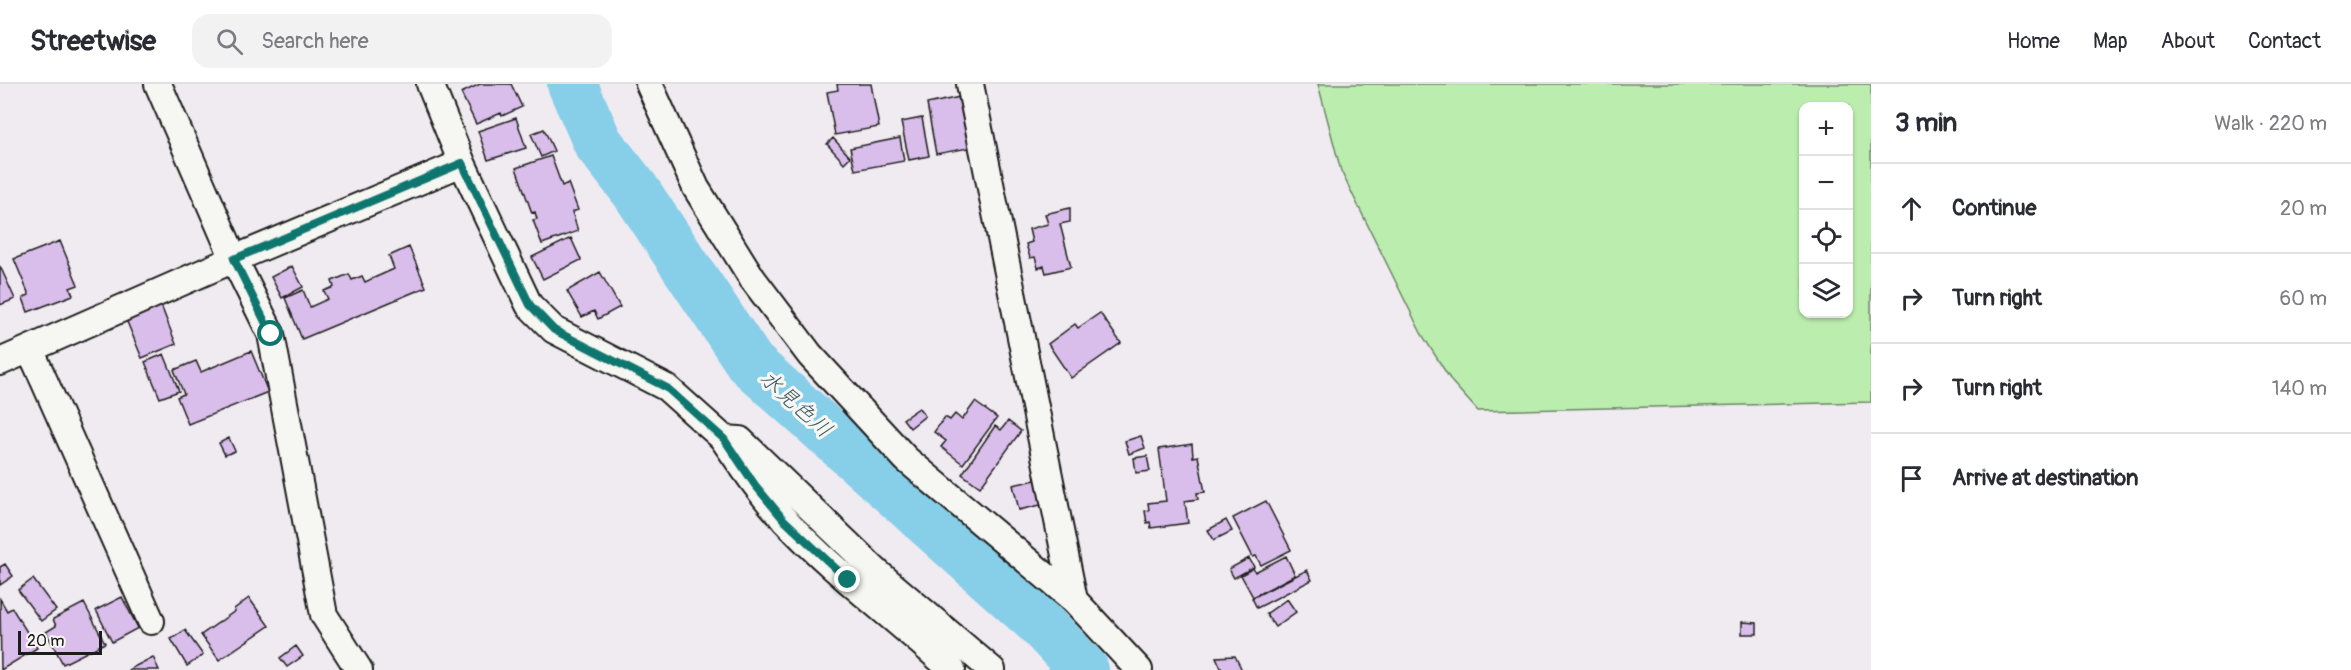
<!DOCTYPE html>
<meta charset="utf-8">
<style>
body{margin:0;font-family:Pangolin,"Klee One",sans-serif;background:#f2f2f3;color:#2b2b33}
.controls{position:absolute;right:18px;top:18px;display:grid;overflow:hidden;border-radius:12px;box-shadow:0 2px 4px #0004}
.controls button{width:54px;height:54px;display:grid;place-items:center;padding:0;border:0;border-bottom:2px solid #e1e1e2;background:#fff;color:#2b2b33;font:30px sans-serif}
.scale{position:absolute;left:18px;bottom:15px;width:84px;box-sizing:border-box;padding-left:6px;border:3px solid #1c1c1c;border-top:0;font-size:16px;line-height:21px;white-space:nowrap;color:#1c1c1c;-webkit-text-stroke:4px #f6f6f2;paint-order:stroke}
.stop{position:absolute;width:18px;height:18px;margin:-14px;border:4px solid #0f766e;border-radius:50%;background:#fff}
.stop.end{background:#0f766e;border-color:#fff;box-shadow:0 2px 6px #0008}
.list{margin:0;padding:0;list-style:none}
h2{display:flex;justify-content:space-between;align-items:center;height:78px;margin:0;padding:0 24px;font-size:26px}
h2 small{font-size:20px;font-weight:400;color:#7c7c81}
.list li{display:grid;grid-template-columns:39px 1fr auto;gap:18px;align-items:center;box-sizing:border-box;height:90px;padding:0 24px;border-top:2px solid #e1e1e2}
.list b{display:block;font-size:22px;white-space:nowrap}
.list em{font-size:20px;font-style:normal;color:#7c7c81}
.icon{flex:none;width:33px;height:33px;fill:none;stroke:currentColor;stroke-width:2;stroke-linecap:round;stroke-linejoin:round}
.map{position:relative;flex:none;width:1871px;height:586px;overflow:hidden}
header{display:flex;align-items:center;gap:36px;box-sizing:border-box;height:84px;padding:0 30px;background:#fff;border-bottom:2px solid #e1e1e2}
header strong{font-size:28px}
nav{display:flex;gap:33px;margin-inline-start:auto;font-size:21px}
.search{width:420px;height:54px;background:#f2f2f3;display:flex;align-items:center;gap:15px;box-sizing:border-box;padding:0 21px;border-radius:18px;color:#7c7c81;font-size:22px}
main{display:flex}
aside{flex:1;background:#fff}
.map>svg:first-child{display:block}
.green{fill:#bbeeae;stroke:#6c8565;stroke-width:1.5;fill-rule:evenodd}
.lines{fill:none;stroke-linecap:round;stroke-linejoin:round}
.river{stroke:#87cee9;stroke-width:50}
.building{fill:#d9bdeb;stroke:#1c1c1c;stroke-width:1.5}
.street-casing{stroke:#1c1c1c;stroke-width:30}
.street{stroke:#f6f6f2;stroke-width:26}
.route{stroke:#0f766e;stroke-width:8}
.labels{text-anchor:middle;dominant-baseline:central;stroke-width:6;stroke-linejoin:round;paint-order:stroke}
.water-label{font-size:22px;font-style:italic;fill:#415a64;stroke:#f6f6f2}
</style>
<header>
<strong>Streetwise</strong>
<div class="search"><svg class="icon" aria-label="search" viewBox="0 0 24 24"><circle cx="10" cy="10" r="6"/><path d="M15 15l6 6"/></svg>Search here</div>
<nav><a>Home</a><a>Map</a><a>About</a><a>Contact</a></nav>
</header>
<main>
<div class="map">
<svg width="1871" height="586" viewBox="0 0 1871 586">
<rect width="100%" height="100%" fill="#f0ebf1"/>
<filter id="ink" filterUnits="userSpaceOnUse"><feTurbulence type="fractalNoise" baseFrequency=".0167" numOctaves="2"/><feDisplacementMap in="SourceGraphic" scale="12" xChannelSelector="R" yChannelSelector="G"/><feConvolveMatrix kernelMatrix="1 2 1 2 8 2 1 2 1" color-interpolation-filters="sRGB"/></filter>
<g filter="url(#ink)">
<path class="green" d="M1318,0H1871V318L1478,327L1452,298L1421,249L1341,87ZM1804,22H1848V230H1804Z"/>
<g class="lines">
<path class="river" d="M572,0L598,59L635,106L750,279L1038,537L1084,586"/>
</g>
<path class="building" d="M480,0H511L522,23L502,32L501,29L476,40L461,9Z
M837,0H871L879,43L835,51L827,8L838,6Z
M960,13L969,64L936,70L927,20Z
M516,34L526,64L488,76L478,47Z
M922,34L929,72L909,76L901,38Z
M544,45L554,67L541,73L531,50Z
M833,54L850,73L844,79L827,60Z
M900,54L904,77L855,86L850,64Z
M551,72L562,102L568,99L578,126L572,128L578,147L542,160L533,136L537,135L535,128L532,129L516,84Z
M1070,124V138L1060,140L1071,183L1046,189L1044,182L1038,184L1035,173L1030,174L1026,160L1032,158L1029,145L1048,140L1045,130Z
M571,154L581,176L543,195L532,173Z
M60,157L78,201L70,204L73,211L28,228L23,214L29,211L14,175Z
M409,163L426,203L302,255L285,214L303,206L310,223L328,215L324,207L334,203L332,197L349,190L352,196L362,192L365,198L394,185L389,172Z
M0,182L15,215L0,221Z
M292,182L303,203L282,214L271,193Z
M600,188L620,223L598,235L594,227L582,233L567,207Z
M160,219L176,260L142,274L125,233Z
M1100,229L1121,259L1071,294L1048,260L1075,240L1078,244Z
M251,267L268,308L188,340L177,313L184,310L174,286L196,277L201,288Z
M164,270L179,307L160,314L145,278Z
M975,318L997,334L963,380L941,363L946,357L934,348L945,333L950,336L955,330L962,336Z
M919,324L925,332L910,344L903,335Z
M1008,337L1021,347L980,403L962,390L995,342L1001,346Z
M1141,352L1145,364L1129,370L1125,357Z
M229,354L235,367L225,371L219,359Z
M1192,360L1193,373L1198,372L1205,408L1197,409L1198,415L1185,417L1188,439L1151,444L1150,438L1147,439L1145,427L1149,426L1148,419L1166,417L1159,365Z
M1147,372L1150,387L1136,389L1134,374Z
M1040,395L1045,420L1019,426L1013,401Z
M1266,417L1291,466L1261,481L1256,472L1253,473L1233,434Z
M1226,436L1232,447L1214,456L1208,446Z
M1286,472L1295,491L1253,513L1241,491L1253,484L1255,488Z
M1249,474L1254,483L1234,494L1229,485Z
M5,480L13,492L0,501V483Z
M1307,486L1312,496L1257,524L1252,514Z
M33,495L56,526L41,537L18,506Z
M122,513L138,544L112,558L96,526Z
M249,514L269,542L219,576L201,551L235,527L234,525Z
M0,515L7,527L12,524L37,564L1,586Z
M1287,515L1296,528L1275,543L1266,530Z
M84,519L105,559L63,580L46,548L56,542L53,535Z
M1742,538L1757,539V550H1742Z
M185,546L203,571L187,582L171,555Z
M296,562L303,572L287,583L280,574Z
M1235,572L1242,586H1222L1216,573Z
M153,573L159,586H128Z"/>
<g class="lines">
<defs>
<path id="street" d="M158,0L234,175L271,250L324,531L359,586
M430,0L462,79L529,221L554,246L667,304L724,355L740,356L879,490L992,586
M649,0L696,104L752,194L810,271L906,375L1074,516L1139,586
M970,0L1074,516
M30,265L151,537
M0,278L234,175L462,79
M724,356C743,383 762,412 785,436C836,491 897,535 952,586"/>
</defs>
<use href="#street" class="street-casing"/>
<use href="#street" class="street"/>
</g>
</g>
<g class="lines" filter="url(#ink)">
<path class="route" d="M271,250L234,175L462,79L530,221L554,246L667,304L724,355L755,401L784,436L848,496"/>
</g>
<g class="labels">
<g class="water-label">
<text transform="translate(796 320) rotate(42)">水見色川</text>
</g>
</g>
</svg>
<div class="controls">
<button>+</button>
<button>−</button>
<button><svg class="icon" aria-label="locate" viewBox="0 0 24 24"><circle cx="12" cy="12" r="6"/><path d="M12 2v4M12 18v4M2 12h4M18 12h4"/></svg></button>
<button><svg class="icon" aria-label="layers" viewBox="0 0 24 24"><path d="M12 4l9 5-9 5-9-5zM3 14l9 5 9-5"/></svg></button>
</div>
<div class="scale">20 m</div>
<div class="stop" style="left:271px;top:250px"></div>
<div class="stop end" style="left:848px;top:496px"></div>
</div>
<aside>
<h2>3 min<small>Walk · 220 m</small></h2>
<ul class="list">
<li><svg class="icon" aria-label="ahead" viewBox="0 0 24 24"><path d="M12 20V5M6 11l6-6 6 6"/></svg><div><b>Continue</b></div><em>20 m</em></li>
<li><svg class="icon" aria-label="right" viewBox="0 0 24 24"><path d="M7 20v-9h11M14 6l5 5-5 5"/></svg><div><b>Turn right</b></div><em>60 m</em></li>
<li><svg class="icon" aria-label="right" viewBox="0 0 24 24"><path d="M7 20v-9h11M14 6l5 5-5 5"/></svg><div><b>Turn right</b></div><em>140 m</em></li>
<li><svg class="icon" aria-label="arrive" viewBox="0 0 24 24"><path d="M6 21V4h12l-3 4 3 4H6"/></svg><div><b>Arrive at destination</b></div></li>
</ul>
</aside>
</main>
